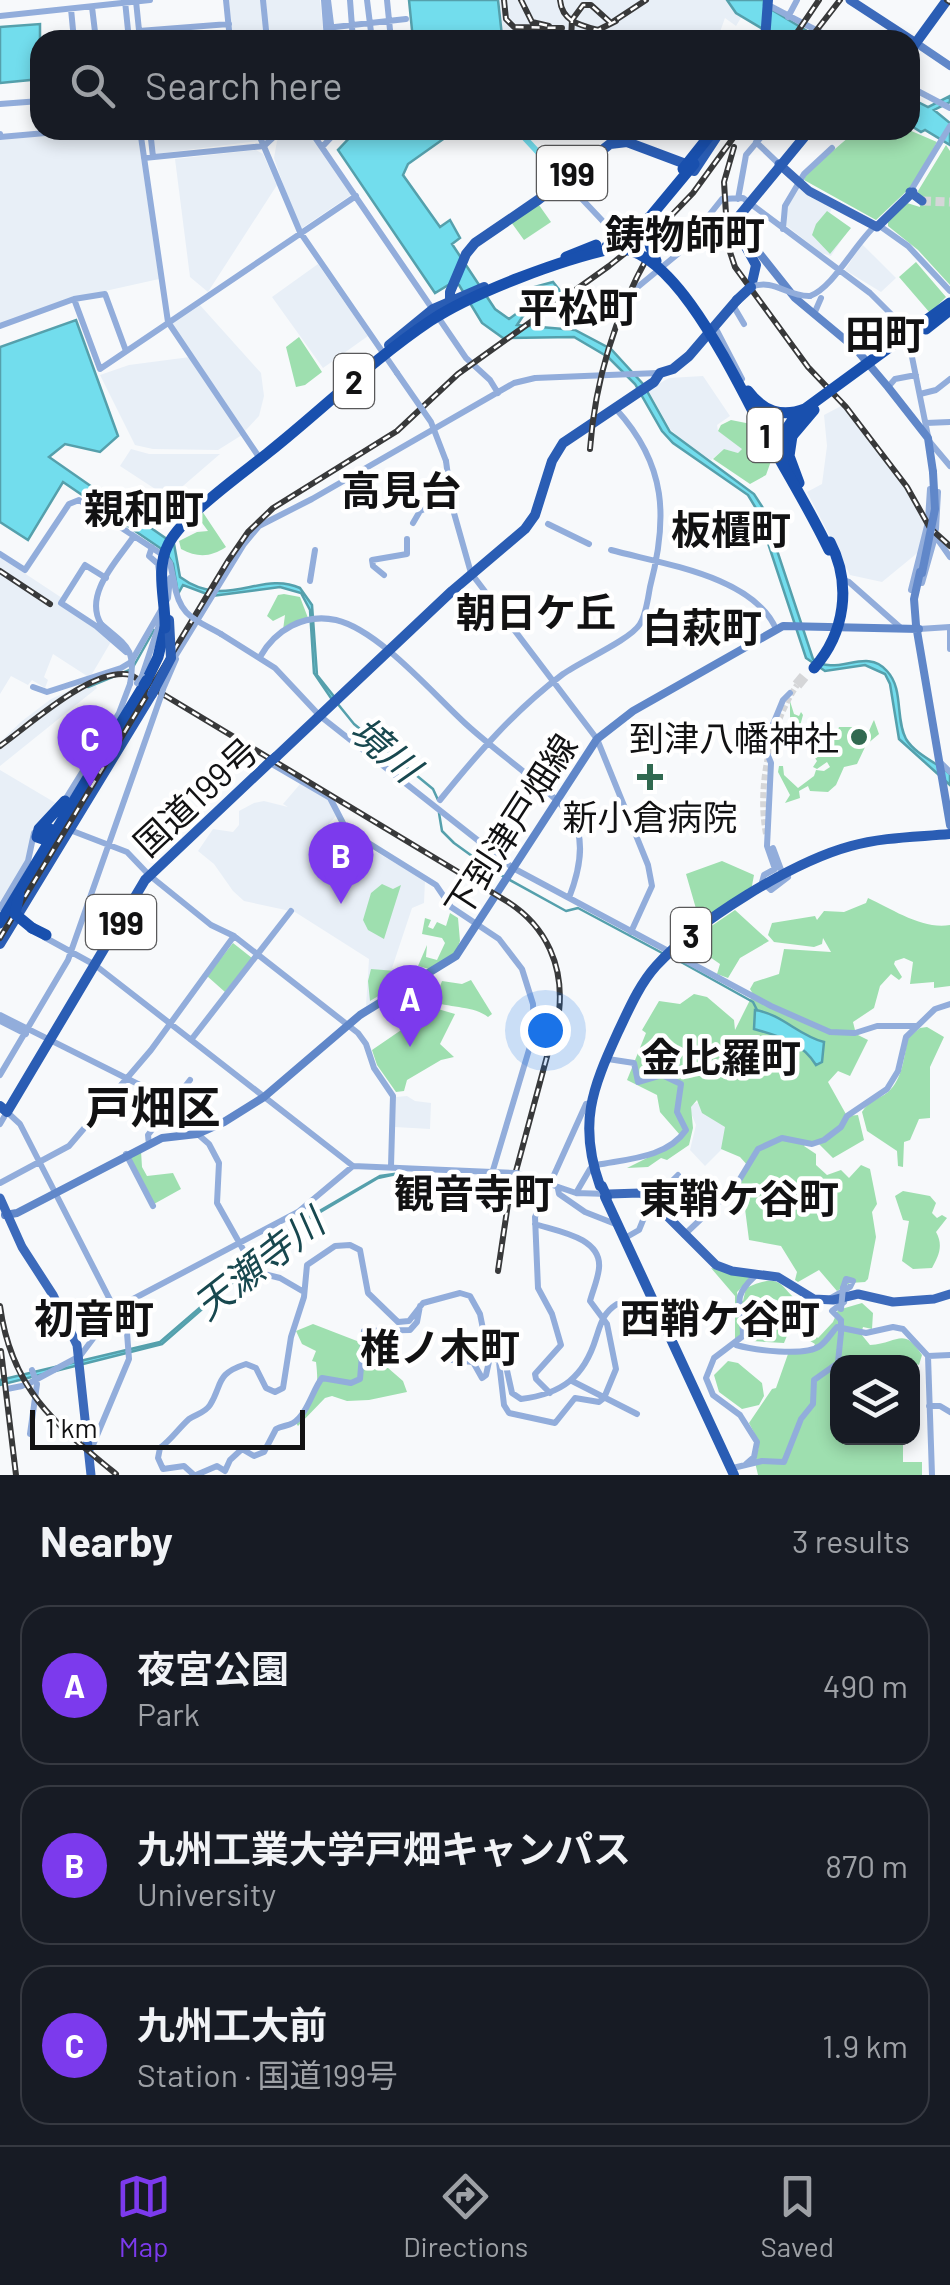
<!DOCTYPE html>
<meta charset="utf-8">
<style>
body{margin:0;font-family:Barlow,"Noto Sans JP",sans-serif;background:#242831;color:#f1f3f6}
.controls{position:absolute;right:30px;bottom:30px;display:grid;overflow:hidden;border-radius:20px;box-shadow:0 5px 15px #0003}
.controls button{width:90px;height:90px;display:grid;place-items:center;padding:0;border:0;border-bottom:2px solid #363941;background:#171b24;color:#f1f3f6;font:50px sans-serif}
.scale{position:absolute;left:30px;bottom:25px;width:275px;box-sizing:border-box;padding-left:10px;border:5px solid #121213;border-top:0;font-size:28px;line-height:35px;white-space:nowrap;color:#121213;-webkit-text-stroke:8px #fff;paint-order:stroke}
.you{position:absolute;left:545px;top:1030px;width:35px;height:35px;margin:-25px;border:8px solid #fff;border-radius:50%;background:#1a73e8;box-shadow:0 0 0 15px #1a73e833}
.badge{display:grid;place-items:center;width:65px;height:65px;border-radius:50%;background:#7c3aed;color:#fff;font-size:32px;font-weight:700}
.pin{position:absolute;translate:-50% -82px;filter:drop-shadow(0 2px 5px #0008)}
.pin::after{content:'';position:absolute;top:52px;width:35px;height:30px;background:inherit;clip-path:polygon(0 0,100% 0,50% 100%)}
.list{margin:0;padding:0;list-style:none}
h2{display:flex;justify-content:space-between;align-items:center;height:130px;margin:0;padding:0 40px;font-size:42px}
h2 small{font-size:32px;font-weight:400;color:#9ea1a6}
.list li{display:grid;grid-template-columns:65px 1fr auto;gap:30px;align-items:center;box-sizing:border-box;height:160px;margin:0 20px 20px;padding:0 20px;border:2px solid #363941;border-radius:30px}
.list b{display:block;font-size:38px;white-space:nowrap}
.list p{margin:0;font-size:32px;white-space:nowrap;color:#9ea1a6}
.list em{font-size:32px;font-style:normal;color:#9ea1a6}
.icon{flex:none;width:55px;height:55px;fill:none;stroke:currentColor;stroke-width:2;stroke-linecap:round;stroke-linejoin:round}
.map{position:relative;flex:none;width:950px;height:1475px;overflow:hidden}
.search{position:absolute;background:#171b24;box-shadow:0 5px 15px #0003;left:30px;right:30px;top:30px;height:110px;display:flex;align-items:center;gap:25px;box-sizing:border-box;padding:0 35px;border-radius:30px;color:#9ea1a6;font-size:38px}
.sheet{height:670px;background:#171b24}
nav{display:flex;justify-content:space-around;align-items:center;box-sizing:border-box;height:140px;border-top:2px solid #363941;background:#171b24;font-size:28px;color:#9ea1a6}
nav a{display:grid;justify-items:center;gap:5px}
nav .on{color:#7c3aed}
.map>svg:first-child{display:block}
.built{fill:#e8eff7}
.green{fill:#9edfaf}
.water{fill:#72dded;stroke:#55a0ac;stroke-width:2.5}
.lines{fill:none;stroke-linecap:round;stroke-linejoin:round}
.stream{stroke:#55a0ac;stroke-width:2.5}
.river{stroke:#72dded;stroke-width:6}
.tertiary-tunnel{stroke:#d5d6d8;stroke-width:6;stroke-dasharray:6 3;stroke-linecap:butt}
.primary-tunnel{stroke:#d5d6d8;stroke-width:9;stroke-dasharray:9 4.5;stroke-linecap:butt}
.motorway-tunnel{stroke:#d5d6d8;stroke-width:11;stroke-dasharray:11 5.5;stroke-linecap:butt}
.tertiary{stroke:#92addb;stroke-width:6}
.secondary{stroke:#6087c9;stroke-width:8}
.primary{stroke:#3c6abb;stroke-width:9}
.trunk{stroke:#2a5db4;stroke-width:10}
.motorway{stroke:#1950ae;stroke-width:11}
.rail-casing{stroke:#38393a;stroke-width:6}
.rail{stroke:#fff;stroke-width:2.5;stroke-dasharray:8;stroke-linecap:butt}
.tertiary-bridge{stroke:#92addb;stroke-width:6}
.secondary-bridge{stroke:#6087c9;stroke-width:8}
.trunk-bridge{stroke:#2a5db4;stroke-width:10}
.motorway-bridge{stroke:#1950ae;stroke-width:11}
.poi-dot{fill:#316950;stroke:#fff;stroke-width:4}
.labels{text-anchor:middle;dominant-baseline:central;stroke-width:9;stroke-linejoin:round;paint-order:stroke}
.shield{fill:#fff;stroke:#59595a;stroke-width:2.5}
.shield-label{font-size:32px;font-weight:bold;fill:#121213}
.poi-label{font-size:35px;fill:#121213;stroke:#fff;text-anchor:end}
.street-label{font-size:35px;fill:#121213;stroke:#fff}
.water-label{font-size:38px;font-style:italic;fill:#18484f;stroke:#fff}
.quarter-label{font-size:40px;font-weight:bold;fill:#121213;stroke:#fff}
.district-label{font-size:45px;font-weight:bold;fill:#121213;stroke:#fff}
</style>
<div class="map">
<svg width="950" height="1475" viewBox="0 0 950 1475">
<rect width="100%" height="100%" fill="#f7f9fb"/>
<path class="built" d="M229,0H261L264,40H232Z
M266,0H320L324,40H268Z
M498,0H727L742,16L736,26L725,18L717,40H566L561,30L502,36Z
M105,130H137L159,279L69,299L0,324V140Z
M153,130H254L258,141L155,154Z
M286,130H310L351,195L299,230L274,158L277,141Z
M256,150L263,154L277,185L208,292L190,277L175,159Z
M799,189L832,208L829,215L850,227L831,256L821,253L787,226V207Z
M862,244L896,278L881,292L845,270Z
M318,264L368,336L323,368L272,297Z
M199,304L261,373L264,396L259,416L245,431L170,321Z
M190,357L242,435L218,450L153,449L135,445L100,375L129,365Z
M703,376L730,416L717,425L718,431L743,448L738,453L724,449L711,460L686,444L670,429L648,390L669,378Z
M843,405L904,486L925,525L921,550L882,582L850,575L807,492L822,484L827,446L824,415Z
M131,449L149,454H220L169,498L120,466Z
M0,557L62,598L59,603L112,640L92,674L87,676L53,654L44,677L48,680L45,688L32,680L28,685L11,676L0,694Z
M92,680L97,688L0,766V742L22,721L51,699Z
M0,770L59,805L34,827L24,865L0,901Z
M301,783L328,798L336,816L320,834L331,844L358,855L362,849L372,856L376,852L425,880L424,903L412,908L392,968L398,970L390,994L366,1006L369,959L295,912L244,901L233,891L214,864L198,851L213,829L233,832L239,825V811L254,803L264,801L288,807L283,804Z
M407,1096L415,1101L431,1103L430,1129L395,1127L396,1097Z
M702,1101L728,1127L724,1147L705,1166L690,1150L696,1125L688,1106Z"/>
<path class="green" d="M857,130H909L937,142L912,186L876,220L804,180L806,174Z
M946,145L950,151V285L918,250L888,226V222L907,203L920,207L918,191Z
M539,205L551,222L524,240L511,222Z
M827,211L851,228L830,254L812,235L816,224Z
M916,262L946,297L930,313L899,277Z
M299,337L322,372L305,385L296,387L286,347Z
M731,420L751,424L759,431L756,437L771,461L766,475L750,484L713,459L724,449L738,453L742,449L718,431L721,425Z
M202,511L226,547C211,557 198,558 181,549L179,541L197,532L208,531L197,516Z
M284,594L300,597L308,618L283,630L285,615L273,621L267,616L278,595Z
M790,701L794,714L799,716L801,712L803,715L800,726C810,732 815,747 824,755L830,750L839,727H856L855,741C868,741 869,729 874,720L879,734L866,745L857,764L844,767L836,785L828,792L810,791L808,786L799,791L800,798L785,803L790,795L778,772L779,766H783L784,775L798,788L814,776L816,770L824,771L830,767L827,762L817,769L813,767L817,761L801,738L794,736L790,721Z
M722,861L754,875L751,891L701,926L686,874Z
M382,884L393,889L401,885L384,939L368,930L363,920L371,893Z
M868,898C892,909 923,930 950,925V986L934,988V982L910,984L913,962L904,958L895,961L894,964L902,977L899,980L891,974L880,986L874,1008L853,1022L856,1034L868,1040L850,1076L838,1071L828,1082L847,1116L858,1115L864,1140L833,1158L819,1144L808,1142L804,1146L816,1154V1165L827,1175L841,1170L849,1178L861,1165L870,1169L877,1204L872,1212L876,1237L868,1279L865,1282L850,1283L837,1291L819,1270L798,1282L795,1280L797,1272L781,1246L749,1240L744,1201L732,1194L749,1167L740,1157L721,1149L725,1127L702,1113L697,1100L691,1107L693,1128L689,1145L667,1160L661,1158L648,1167L627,1168L673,1145L680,1135L660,1112L657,1095L627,1080L646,1033L642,1030L659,1001L680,1004L694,994L707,997L734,1020L735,1030L753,994L750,989L754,982L779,974L784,949L831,952L823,938L822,944L814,947L774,942L768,935L772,923L815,916L817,920L824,911L844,912L866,903Z
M735,910L769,941L740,958L728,978L717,974L720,964L688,942Z
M450,913L458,918L460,941L456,952L429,969L418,966L427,945L426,957L437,960L445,943L442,938L422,934L425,918L431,920L428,927L433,929L437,922L446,926Z
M233,943L252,958L225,992L207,976Z
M371,969L396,971L390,989L370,1001L368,981Z
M471,980L492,1014L488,1017C474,1006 452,1008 434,1002L442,981L462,984Z
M414,1002L455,1014L440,1044L454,1057L441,1060L407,1080L404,1091L396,1092L377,1065L372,1050L410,1024Z
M927,1027L944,1037L930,1067V1118L919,1119L910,1140L904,1142L903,1167L898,1166L897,1151L867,1131L862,1112C869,1100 878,1100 888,1092C903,1079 904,1056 908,1038L920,1028Z
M141,1151L142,1167L147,1176L173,1173L181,1189L154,1204L129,1157Z
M903,1191L930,1196L936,1203L932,1213L937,1218L942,1215L947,1218L936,1232C944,1246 938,1257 932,1268L913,1269L902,1261L909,1221L903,1220L895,1196Z
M711,1268L752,1277L737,1292L738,1299L743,1301L746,1288C788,1269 778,1292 806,1306L805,1310L768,1297L763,1307L797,1320L818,1338L833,1322L838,1310L862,1303L873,1313L872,1329L863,1327L861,1334L870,1345C899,1343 903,1326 922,1355L919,1365C901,1356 860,1362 838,1362V1438H903V1462H922V1475H758L754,1458C764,1446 755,1435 749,1423L772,1389L776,1388L788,1354L811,1351L815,1344L783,1324L789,1331L784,1343L752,1341L749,1338L755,1320L779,1323L752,1316L748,1319L743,1311L742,1333L735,1340V1296Z
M313,1324L357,1341L403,1381L407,1392L369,1400L347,1401L332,1396L325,1398L298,1426L296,1423C314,1395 320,1395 316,1362L312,1361L316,1351L302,1344L296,1331Z
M728,1361L738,1363L762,1383L764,1396L759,1405L742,1409L719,1392L714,1375Z"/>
<path class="water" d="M409,0H498L502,36L561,30L566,40H413Z
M727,0H764V5L822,40H781L736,13Z
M40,24V79L0,83V27Z
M950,96V102L934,110L950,123V145L925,130L921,132L910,125V98L928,107Z
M357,130H456L408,164L403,175L440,227L450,220L460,238L452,244L495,309L509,319L527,306L526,295L534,287L553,282L561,292L523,316L517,325L575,330L611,349L643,384L670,432L754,494L763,508L813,659C836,678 866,646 887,671C904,689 895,719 906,739C915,754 937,763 950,774V785L899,739L890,684L885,674L865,665L825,671L806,658L757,510L748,495L673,443L662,431L635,384L608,357L574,337L503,338L482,323L459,285L450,284L435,293L338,150Z
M76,320L118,436L100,452L65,444L49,457L174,544L180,577C226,611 261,570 300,588L312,605L317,675L336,699L333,701L314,673L310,610L301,593L280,587L212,596L183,585L178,594L173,564L166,552L63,482L28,540L0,522V347Z
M755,1010C782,1014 799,1036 824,1042L822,1062L816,1065C802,1042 779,1036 754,1029Z
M401,1173L378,1178L300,1224L162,1344L0,1385V1380L160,1342L297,1224L380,1176Z"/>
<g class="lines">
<path class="stream" d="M88,687L132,669L154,630
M337,703L354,724L433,789L438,800
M439,813L442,831L454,843L490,869L566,911L578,908L664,954
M672,957L753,1002L757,1010"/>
<path class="river" d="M521,134L562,178"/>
<path class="tertiary-tunnel" d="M766,834C757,786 770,726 797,685"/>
<path class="primary-tunnel" d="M922,201L950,202"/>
<path class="motorway-tunnel" d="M797,685L807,673"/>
<path class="tertiary" d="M226,0L230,40
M263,0L267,40
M324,0L327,40
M328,0L333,40
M350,0L353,40
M367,0L372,40
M387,0L391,40
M125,1L129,40
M136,1L140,40
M92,7L96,40
M772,7L835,40
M71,9L74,40
M0,16L150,0
M788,17L797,0
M326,28L406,19
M139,31L229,24
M910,87L950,108
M0,104L40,101
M140,130L168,322L261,460
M150,130L153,157
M257,130L300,232L397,373
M310,130L466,358L490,380L498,393
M0,134V137L80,130
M756,142L779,164
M322,147L338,130
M144,158L264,146L281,130
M564,180L614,233
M910,192L950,126
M738,199L746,155L767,130
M783,229L785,206L804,174L832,148
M810,296C834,287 855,243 877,224L908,246L950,291
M74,299L100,369L356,196
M734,307L744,324
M611,309L679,253L722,199L743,198L870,293L897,320L912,357L929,441L950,466
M814,314L821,298
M0,326L74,299L105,294L126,351
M715,327L742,379
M888,387L895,379L916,375
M920,394L936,390L950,379
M755,403L775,441
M926,423L950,422
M446,461L452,506L471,573L597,739L648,865L652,886L631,932
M928,520L930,489
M413,523L420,511L435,504
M548,524L589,544
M936,529L938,492
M936,537L950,557
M152,547L149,556L158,564L159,571
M611,550C662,564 753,576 776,629
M0,554L25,570L69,504L79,500L163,555L170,563L174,582L170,578L168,598L131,662L121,668L47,692L33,687
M384,575L373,566L372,560L407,554V539
M106,578L85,565L61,603L96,626L126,652
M842,580L849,582L901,628
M310,581L315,550
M922,583L935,537
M911,590L927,526
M101,624C83,594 118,560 134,536
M950,627V649
M919,629L950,627
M221,634L275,668L320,716L513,868L771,1006L830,1032L854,1033
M260,657C275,630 304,613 336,620C379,630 434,695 467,725C500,755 540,781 571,815C587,840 579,872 569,898
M173,660L244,544L259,526L312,499L514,383L535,378L658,373
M142,676L161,619
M163,689L176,659
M270,763L330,798L346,829L436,885L451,907L499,939L522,969L533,1004L534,1033L493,1170
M941,763L950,772
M440,800C478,753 515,710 563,674C581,661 630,640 640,624C646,615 648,598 650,587C668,518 667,465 616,409
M63,803L119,713L130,684
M70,830L127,852L149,875L211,925L234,936L358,1033L366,1044L374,1068L393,1096L391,1166
M773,848L783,875
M788,877L771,890L762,882L764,875L775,869L767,846L771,763L764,746L783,700L790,693
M0,908L28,861L34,833
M44,937L95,965L353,1166L514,1173
M0,1015L144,1087L209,1144L219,1163L217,1203L253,1267L260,1273L280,1278L304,1292
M0,1021L26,1034
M855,1033L877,1026H916
M191,1040L291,911
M0,1075L68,960L161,696
M0,1124L7,1112L20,1124L127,1333L129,1359L90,1452
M149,1145L148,1135L190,1080
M126,1154L153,1206
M597,1165C627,1159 667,1158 686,1130L677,1112L681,1084L662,1075L638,1082L634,1063L608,1059
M517,1173L576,1193L608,1194
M0,1183L69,1146L151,1050L234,936
M558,1189L559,1194L585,1212L618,1225
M576,1193L590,1169
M535,1224C556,1231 602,1237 599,1268C598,1279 593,1290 590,1301L607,1324L616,1369L604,1398
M684,1235L735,1187L758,1149L782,1138L812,1144L824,1140L841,1127L847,1116L887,1089L898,1071L906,1037L935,1009L950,1004
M625,1238L639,1230L650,1203L678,1175
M829,1299L850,1287L853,1281L846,1279L843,1288
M841,1320L832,1311L844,1302
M736,1345C754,1350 804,1357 820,1346C827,1341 832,1332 837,1327L866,1333L893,1327L903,1329L928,1356L932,1475
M928,1356L950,1355
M452,1360L473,1362L482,1378L486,1375L490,1357
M499,1362L504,1405L509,1413L555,1423L575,1398L599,1402L604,1398
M838,1362L841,1333
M572,1381L637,1414
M26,1385L80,1356L116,1308L298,1212L353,1166
M7,1389L22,1386
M550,1393L536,1379L535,1374L561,1345L552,1314L538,1288L535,1217L586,1104L591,1103
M929,1406H940L950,1412
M30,1434L37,1384L32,1370
M746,1464L754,1457L757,1442L740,1415L713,1395L706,1378L714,1358L743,1336C743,1305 729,1300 755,1276
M733,1468L762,1461L784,1462L801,1419L813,1404L814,1380L838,1363
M194,1475L184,1466L163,1469L158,1458L160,1448C172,1439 178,1429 189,1419C196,1414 205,1413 210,1405C223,1384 215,1374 246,1364L256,1368L266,1388L275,1392L283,1388L291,1337L304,1297L307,1265L335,1246L350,1245L360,1250L368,1293L398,1322L409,1321L423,1303L460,1293L470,1296L480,1314L488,1354L506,1366L512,1393L521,1399C562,1394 584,1377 596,1338C601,1323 603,1313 617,1304L633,1306L647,1324L663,1320
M196,1475L217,1466L225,1471L230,1460L242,1449L254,1456L264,1452L276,1429C281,1426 288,1426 293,1423C307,1415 313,1389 322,1378L351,1383L360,1379L364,1331L410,1330L417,1322L420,1306"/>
<path class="secondary" d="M916,43L950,66
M741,230L795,298L855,348L888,387L928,438L933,472
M920,572L914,599L916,625L950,825
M5,1215L17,1213L162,1138L197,1134L224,1122L264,1097L360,1015L456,956L597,739L633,711L783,626L919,629"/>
<path class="primary" d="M850,0L916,43
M779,164L809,191L877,227L913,192
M910,192L922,201
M609,1194L640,1193L648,1197L716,1265L732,1271L778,1277L814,1299L833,1300L858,1294L893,1302L934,1299L950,1294
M0,1198L22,1247L53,1295L77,1345L91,1475"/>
<path class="trunk" d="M765,40L768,0
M910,51L947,0
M694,171L721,130
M751,287L756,265L740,236V215L810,130
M450,300V292L466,254L475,243L538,200L610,144L627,142L691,166
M389,345L433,309L484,287
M276,757L452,591L525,529L535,515L552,461L563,443L654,382L660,373L673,369L689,356L737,300
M0,944L152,694
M0,1106L7,1112L145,880L271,761
M600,1186C578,1124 592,1089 618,1032C629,1009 639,985 656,966C697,921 792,862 851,846C882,837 918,837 950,834
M605,1197L734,1475"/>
<path class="motorway" d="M566,257L596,245
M926,329L950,310
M792,436L789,456L799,483
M147,680L158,657L165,628
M50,829L43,839L37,837L39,829L65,801
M0,923L144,685
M32,928L46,935"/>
<defs>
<path id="rail" d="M504,0L506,19L514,27L562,28
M521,0L532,22L549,26
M560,0C562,21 579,25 598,30L616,21
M947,0L950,2
M571,39L572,20L583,5H591L611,23L646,0
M792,40L819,0
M809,40L840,0
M734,147L724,182L728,246L735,267L808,367L846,407L907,487L930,528L950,546
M590,449C596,368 621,297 664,229
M0,571L50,604
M0,746C31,724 93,666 131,675L508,902C547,927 564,967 559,1012L509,1197L498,1271
M0,938L228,561L248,532L273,508L397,431L458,374L609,266L669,218L693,193L739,130
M0,1306C11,1389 55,1424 116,1474
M1,1351L16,1475"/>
</defs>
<use href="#rail" class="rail-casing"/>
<use href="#rail" class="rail"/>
<path class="tertiary-bridge" d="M751,287C774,278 787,297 810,296
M397,373L431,422L446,461
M174,582C179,616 194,619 221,634
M101,624C125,645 137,648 130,684
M137,683L142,676
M161,696L163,689
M514,1173H517
M841,1309L843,1288
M841,1322V1333"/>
<path class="secondary-bridge" d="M922,573L935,509L933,472"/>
<path class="trunk-bridge" d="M737,300L751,287
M152,694L171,658L169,620
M271,761L276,757
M602,1186L607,1197"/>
<path class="motorway-bridge" d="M683,169L714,130
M650,217L647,237L656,261
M607,246L650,217L694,164
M748,391C763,411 781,418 805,409L950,303
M792,436L814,410
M784,458L783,434L798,412
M165,628C166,602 155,570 168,545C182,516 242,474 269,452C323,409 372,360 430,321C474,292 563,259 615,248C675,246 736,381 762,428C784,468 809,508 829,550
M814,668C845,633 852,584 830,542
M144,685L147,680
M19,894L15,914L32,928"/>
</g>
<g class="poi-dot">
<circle cx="859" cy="737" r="10"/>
<path d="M645 762h10v10h10v10h-10v10h-10v-10h-10v-10h10z"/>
</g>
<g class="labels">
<g class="shield">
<rect x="537" y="146" width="70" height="54" rx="8"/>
<rect x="334" y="354" width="40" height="54" rx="8"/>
<rect x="747.5" y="408" width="35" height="54" rx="8"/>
<rect x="86" y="895" width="70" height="54" rx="8"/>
<rect x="671" y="908" width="40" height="54" rx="8"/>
</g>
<g class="shield-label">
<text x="572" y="173">199</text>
<text x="354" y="381">2</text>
<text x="765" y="435">1</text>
<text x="121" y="922">199</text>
<text x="691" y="935">3</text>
</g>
<g class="poi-label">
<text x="839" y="737">到津八幡神社</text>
<text x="650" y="816" text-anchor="middle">新小倉病院</text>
</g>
<g class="street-label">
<text transform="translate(195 796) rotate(-43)">国道199号</text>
<text transform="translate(510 825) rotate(-57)">下到津戸畑線</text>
</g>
<g class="water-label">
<text transform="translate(386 748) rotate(41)">境川</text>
<text transform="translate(258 1263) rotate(-38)">天瀬寺川</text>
</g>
<g class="quarter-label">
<text x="685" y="233">鋳物師町</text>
<text x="578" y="306">平松町</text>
<text x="885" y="333">田町</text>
<text x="401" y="489">高見台</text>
<text x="144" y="507">親和町</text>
<text x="731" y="528">板櫃町</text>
<text x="536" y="611">朝日ケ丘</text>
<text x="702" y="626">白萩町</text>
<text x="721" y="1056">金比羅町</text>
<text x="474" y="1192">観音寺町</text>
<text x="739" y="1197">東鞘ケ谷町</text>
<text x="94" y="1317">初音町</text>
<text x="720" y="1317">西鞘ケ谷町</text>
<text x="440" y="1346">椎ノ木町</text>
</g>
<g class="district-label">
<text x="153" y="1106">戸畑区</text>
</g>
</g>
</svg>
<div class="controls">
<button><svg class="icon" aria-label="layers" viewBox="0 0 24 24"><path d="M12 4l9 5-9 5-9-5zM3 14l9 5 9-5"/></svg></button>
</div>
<div class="scale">1 km</div>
<div class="you"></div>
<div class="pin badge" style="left:410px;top:1047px">A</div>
<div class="pin badge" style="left:341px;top:904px">B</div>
<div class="pin badge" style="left:90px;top:787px">C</div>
<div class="search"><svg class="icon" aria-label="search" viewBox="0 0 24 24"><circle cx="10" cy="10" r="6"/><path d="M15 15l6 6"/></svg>Search here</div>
</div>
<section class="sheet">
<h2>Nearby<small>3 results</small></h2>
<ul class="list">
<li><span class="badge">A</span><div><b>夜宮公園</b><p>Park</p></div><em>490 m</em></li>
<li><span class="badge">B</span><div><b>九州工業大学戸畑キャンパス</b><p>University</p></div><em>870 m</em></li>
<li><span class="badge">C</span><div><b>九州工大前</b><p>Station · 国道199号</p></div><em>1.9 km</em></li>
</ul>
</section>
<nav>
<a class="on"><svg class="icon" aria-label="map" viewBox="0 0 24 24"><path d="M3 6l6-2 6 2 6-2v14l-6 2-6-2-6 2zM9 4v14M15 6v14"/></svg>Map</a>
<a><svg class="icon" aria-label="directions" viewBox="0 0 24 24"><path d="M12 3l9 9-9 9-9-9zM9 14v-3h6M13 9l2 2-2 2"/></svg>Directions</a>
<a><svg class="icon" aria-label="saved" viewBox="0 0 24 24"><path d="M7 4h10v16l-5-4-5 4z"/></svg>Saved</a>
</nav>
